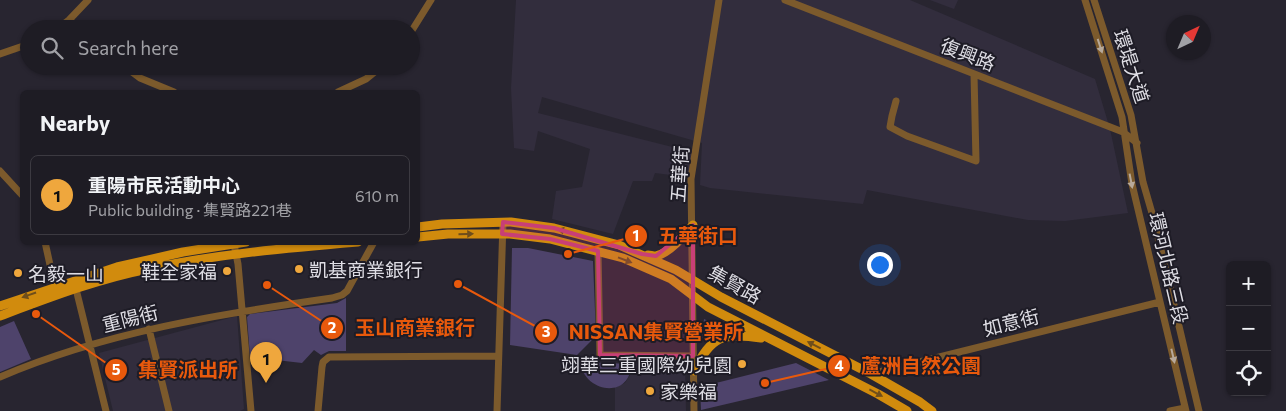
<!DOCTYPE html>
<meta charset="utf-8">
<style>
body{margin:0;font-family:Commissioner,"Noto Sans TC",sans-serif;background:#26252c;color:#f1f3f6}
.controls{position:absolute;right:15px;bottom:15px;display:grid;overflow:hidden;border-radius:8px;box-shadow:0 1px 4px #0004}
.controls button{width:45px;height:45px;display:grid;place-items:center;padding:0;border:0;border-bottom:1px solid #3c3a41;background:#1e1c24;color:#f1f3f6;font:25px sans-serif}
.compass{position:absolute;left:1166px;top:15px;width:45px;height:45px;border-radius:50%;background:#1e1c24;box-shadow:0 1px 4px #0004;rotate:44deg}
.you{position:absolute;left:879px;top:264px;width:18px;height:18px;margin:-12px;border:4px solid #fff;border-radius:50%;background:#1a73e8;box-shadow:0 0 0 8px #1a73e833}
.badge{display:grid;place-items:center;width:32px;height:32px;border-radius:50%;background:#efa73d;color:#111;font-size:16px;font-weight:700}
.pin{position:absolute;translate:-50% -41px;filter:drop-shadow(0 1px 2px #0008)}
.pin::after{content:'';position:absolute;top:26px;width:18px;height:15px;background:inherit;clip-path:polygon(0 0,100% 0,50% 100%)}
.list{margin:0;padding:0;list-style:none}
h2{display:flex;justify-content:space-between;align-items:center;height:65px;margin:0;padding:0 20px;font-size:21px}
h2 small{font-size:16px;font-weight:400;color:#a1a1a6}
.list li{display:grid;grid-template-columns:32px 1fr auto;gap:15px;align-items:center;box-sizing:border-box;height:80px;margin:0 10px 10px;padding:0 10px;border:1px solid #3c3a41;border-radius:8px}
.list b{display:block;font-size:19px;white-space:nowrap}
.list p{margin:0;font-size:16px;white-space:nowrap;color:#a1a1a6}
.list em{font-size:16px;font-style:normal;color:#a1a1a6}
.icon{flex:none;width:28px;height:28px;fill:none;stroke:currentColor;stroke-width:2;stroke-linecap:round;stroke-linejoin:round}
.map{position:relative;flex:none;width:1286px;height:411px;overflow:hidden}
.search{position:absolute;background:#1e1c24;box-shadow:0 1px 4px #0004;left:20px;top:20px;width:400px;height:55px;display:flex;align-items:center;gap:12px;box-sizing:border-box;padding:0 18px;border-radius:28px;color:#a1a1a6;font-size:19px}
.panel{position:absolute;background:#1e1c24;box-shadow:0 1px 4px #0004;left:20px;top:90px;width:400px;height:155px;border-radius:8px}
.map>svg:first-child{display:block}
.built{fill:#322d3d}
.green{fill:#4e436b}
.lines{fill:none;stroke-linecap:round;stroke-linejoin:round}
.minor{stroke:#7c5a2c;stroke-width:7}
.major{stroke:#d18b0d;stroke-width:9}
.oneway{fill:#b7a99a}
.oneway2{fill:#6f4e1b}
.marked{fill:#c83f76;fill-opacity:0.2;stroke:#c83f76;stroke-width:4;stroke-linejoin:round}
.poi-dot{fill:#efa73d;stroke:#1e1c26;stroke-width:2}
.labels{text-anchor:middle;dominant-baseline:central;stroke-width:4;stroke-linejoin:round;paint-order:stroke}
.street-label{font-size:19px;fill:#dedde4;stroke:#1e1c26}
.poi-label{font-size:19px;fill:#dedde4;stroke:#1e1c26;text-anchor:start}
.leader{fill:none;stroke:#e8590c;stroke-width:2}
.callout-dot{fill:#e8590c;stroke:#1e1c26;stroke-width:2}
.mark-label{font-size:15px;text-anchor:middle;font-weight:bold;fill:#fff}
.callout-label{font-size:20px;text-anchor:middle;font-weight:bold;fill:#e8590c;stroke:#1e1c26;stroke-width:4;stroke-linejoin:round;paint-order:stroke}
</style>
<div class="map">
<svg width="1286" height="411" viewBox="0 0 1286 411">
<rect width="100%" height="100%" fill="#282530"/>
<path class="built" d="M516,0H910L1095,79L1110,129L1128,213L1065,221L1028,220L867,190L863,204L710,188L700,185L702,143L542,97L538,113L692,152L691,176L687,177L655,173L652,181H633L613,234L552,219L556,191L582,187L590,149L538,131L534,151L514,148L511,88Z
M930,0H958L954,9Z
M237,316L244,409L240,411H113L99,353Z
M631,364H685L686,411H615V387L625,383L630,375Z"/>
<path class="green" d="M512,248H528L593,261L596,336L577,355L510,345Z
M346,298V351H329L321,355L314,350L302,363L250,357L247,317L250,314L337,303Z
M704,319L725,329V330L716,334L706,341L702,338Z
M14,321L31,359L0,372V327Z
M580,362L631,364C631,399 585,394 580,362Z
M796,363L829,380L701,410L700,387Z"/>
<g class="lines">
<path class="minor" d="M785,0L1123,132L1137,143
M1085,0L1122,117L1132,184L1186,411
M1094,0L1131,115L1143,182L1154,220L1199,411
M69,20L80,29
M57,29L69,20L88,0
M411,32L431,0
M0,54L29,44
M124,66L140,78L174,92
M338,92L366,79L382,66
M896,101L892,116L890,127L907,136L976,161L974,74
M0,171L22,195
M45,242L52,274L61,289
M234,244L238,264L251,411
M598,251L600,355L693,356
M75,285L106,411
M149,329L169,411
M871,374L1160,302
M0,377C105,332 219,314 332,298L342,295L347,291L374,242
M318,411L322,367L323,362L329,357L498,356
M497,411L503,222
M694,411L691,179L719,0
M1170,411L1185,408"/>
<path class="major" d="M418,227L442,224L511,222L554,228L619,245L676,270L721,297L871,374L920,402L932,411
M418,237L448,234H510L550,239L623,258L671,279L708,307L878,394L907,411
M648,255C650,255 653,256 656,256C668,254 686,234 693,225
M0,306L117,267L183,252L246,242
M0,316C48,298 97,279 148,269C217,254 287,248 358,242
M694,371C711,336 723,332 761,338"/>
</g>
<defs><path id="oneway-solid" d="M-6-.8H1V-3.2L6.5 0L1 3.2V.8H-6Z" transform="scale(1.25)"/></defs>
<g class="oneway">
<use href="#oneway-solid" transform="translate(1100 46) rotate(72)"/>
<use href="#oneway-solid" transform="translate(1131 181) rotate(79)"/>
<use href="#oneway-solid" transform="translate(1173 356) rotate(77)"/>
</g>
<g class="oneway2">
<use href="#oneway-solid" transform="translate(565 231) rotate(-167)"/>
<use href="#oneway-solid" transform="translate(466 234) rotate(-1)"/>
<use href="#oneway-solid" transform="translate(625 260) rotate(21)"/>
<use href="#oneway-solid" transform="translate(29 295) rotate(161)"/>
<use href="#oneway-solid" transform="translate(814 345) rotate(-153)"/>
<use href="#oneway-solid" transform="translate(876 393) rotate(28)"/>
</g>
<path class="marked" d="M503,222L554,228L642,254L656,256L693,225V356L600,355L598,251L550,239L502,234Z"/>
<g class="poi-dot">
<circle cx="299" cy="269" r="5"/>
<circle cx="227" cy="271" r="5"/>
<circle cx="18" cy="273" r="5"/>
<circle cx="742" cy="364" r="5"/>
<circle cx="650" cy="391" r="5"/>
</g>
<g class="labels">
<g class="street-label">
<text transform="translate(968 54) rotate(21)">復興路</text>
<text transform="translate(1132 66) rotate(72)">環堤大道</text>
<text transform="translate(679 174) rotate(-86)">五華街</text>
<text transform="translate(1169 268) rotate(77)">環河北路三段</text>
<text transform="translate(735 284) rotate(29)">集賢路</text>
<text transform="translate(130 318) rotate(-14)">重陽街</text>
<text transform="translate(1011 322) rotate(-14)">如意街</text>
</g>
<g class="poi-label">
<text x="309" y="269">凱基商業銀行</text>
<text x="217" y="271" text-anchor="end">鞋全家福</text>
<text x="28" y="273">名毅一山</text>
<text x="732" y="364" text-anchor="end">翊華三重國際幼兒園</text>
<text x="660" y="391">家樂福</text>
</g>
</g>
<path class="leader" d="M568 254L636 236M267 285L332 328M458 284L546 332M765 383L839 366M36 314L116 370"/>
<g class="callout-dot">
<circle cx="568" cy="254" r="5"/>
<circle cx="267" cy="285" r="5"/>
<circle cx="458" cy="284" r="5"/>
<circle cx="765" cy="383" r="5"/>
<circle cx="36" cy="314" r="5"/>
<circle cx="636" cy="236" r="12"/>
<circle cx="332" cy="328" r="12"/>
<circle cx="546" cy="332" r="12"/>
<circle cx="839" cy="366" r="12"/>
<circle cx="116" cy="370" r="12"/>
</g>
<g class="mark-label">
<text x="636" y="241">1</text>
<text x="332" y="333">2</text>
<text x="546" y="337">3</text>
<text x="839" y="371">4</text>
<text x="116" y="375">5</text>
</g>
<g class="callout-label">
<text x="698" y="243">五華街口</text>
<text x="415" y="335">玉山商業銀行</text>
<text x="656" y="339">NISSAN集賢營業所</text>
<text x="921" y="373">蘆洲自然公園</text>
<text x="188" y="377">集賢派出所</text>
</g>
</svg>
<div class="controls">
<button>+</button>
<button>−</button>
<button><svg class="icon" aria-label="locate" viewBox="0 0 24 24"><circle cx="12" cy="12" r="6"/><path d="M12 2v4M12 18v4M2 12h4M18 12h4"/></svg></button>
</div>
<svg class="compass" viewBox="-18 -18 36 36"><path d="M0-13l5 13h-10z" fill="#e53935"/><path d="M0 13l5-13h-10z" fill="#a1a1a6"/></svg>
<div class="you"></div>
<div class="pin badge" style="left:266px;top:383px">1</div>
<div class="search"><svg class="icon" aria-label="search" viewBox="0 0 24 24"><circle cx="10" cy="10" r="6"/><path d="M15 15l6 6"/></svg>Search here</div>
<section class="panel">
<h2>Nearby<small></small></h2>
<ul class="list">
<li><span class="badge">1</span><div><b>重陽市民活動中心</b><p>Public building · 集賢路221巷</p></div><em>610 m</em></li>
</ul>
</section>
</div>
